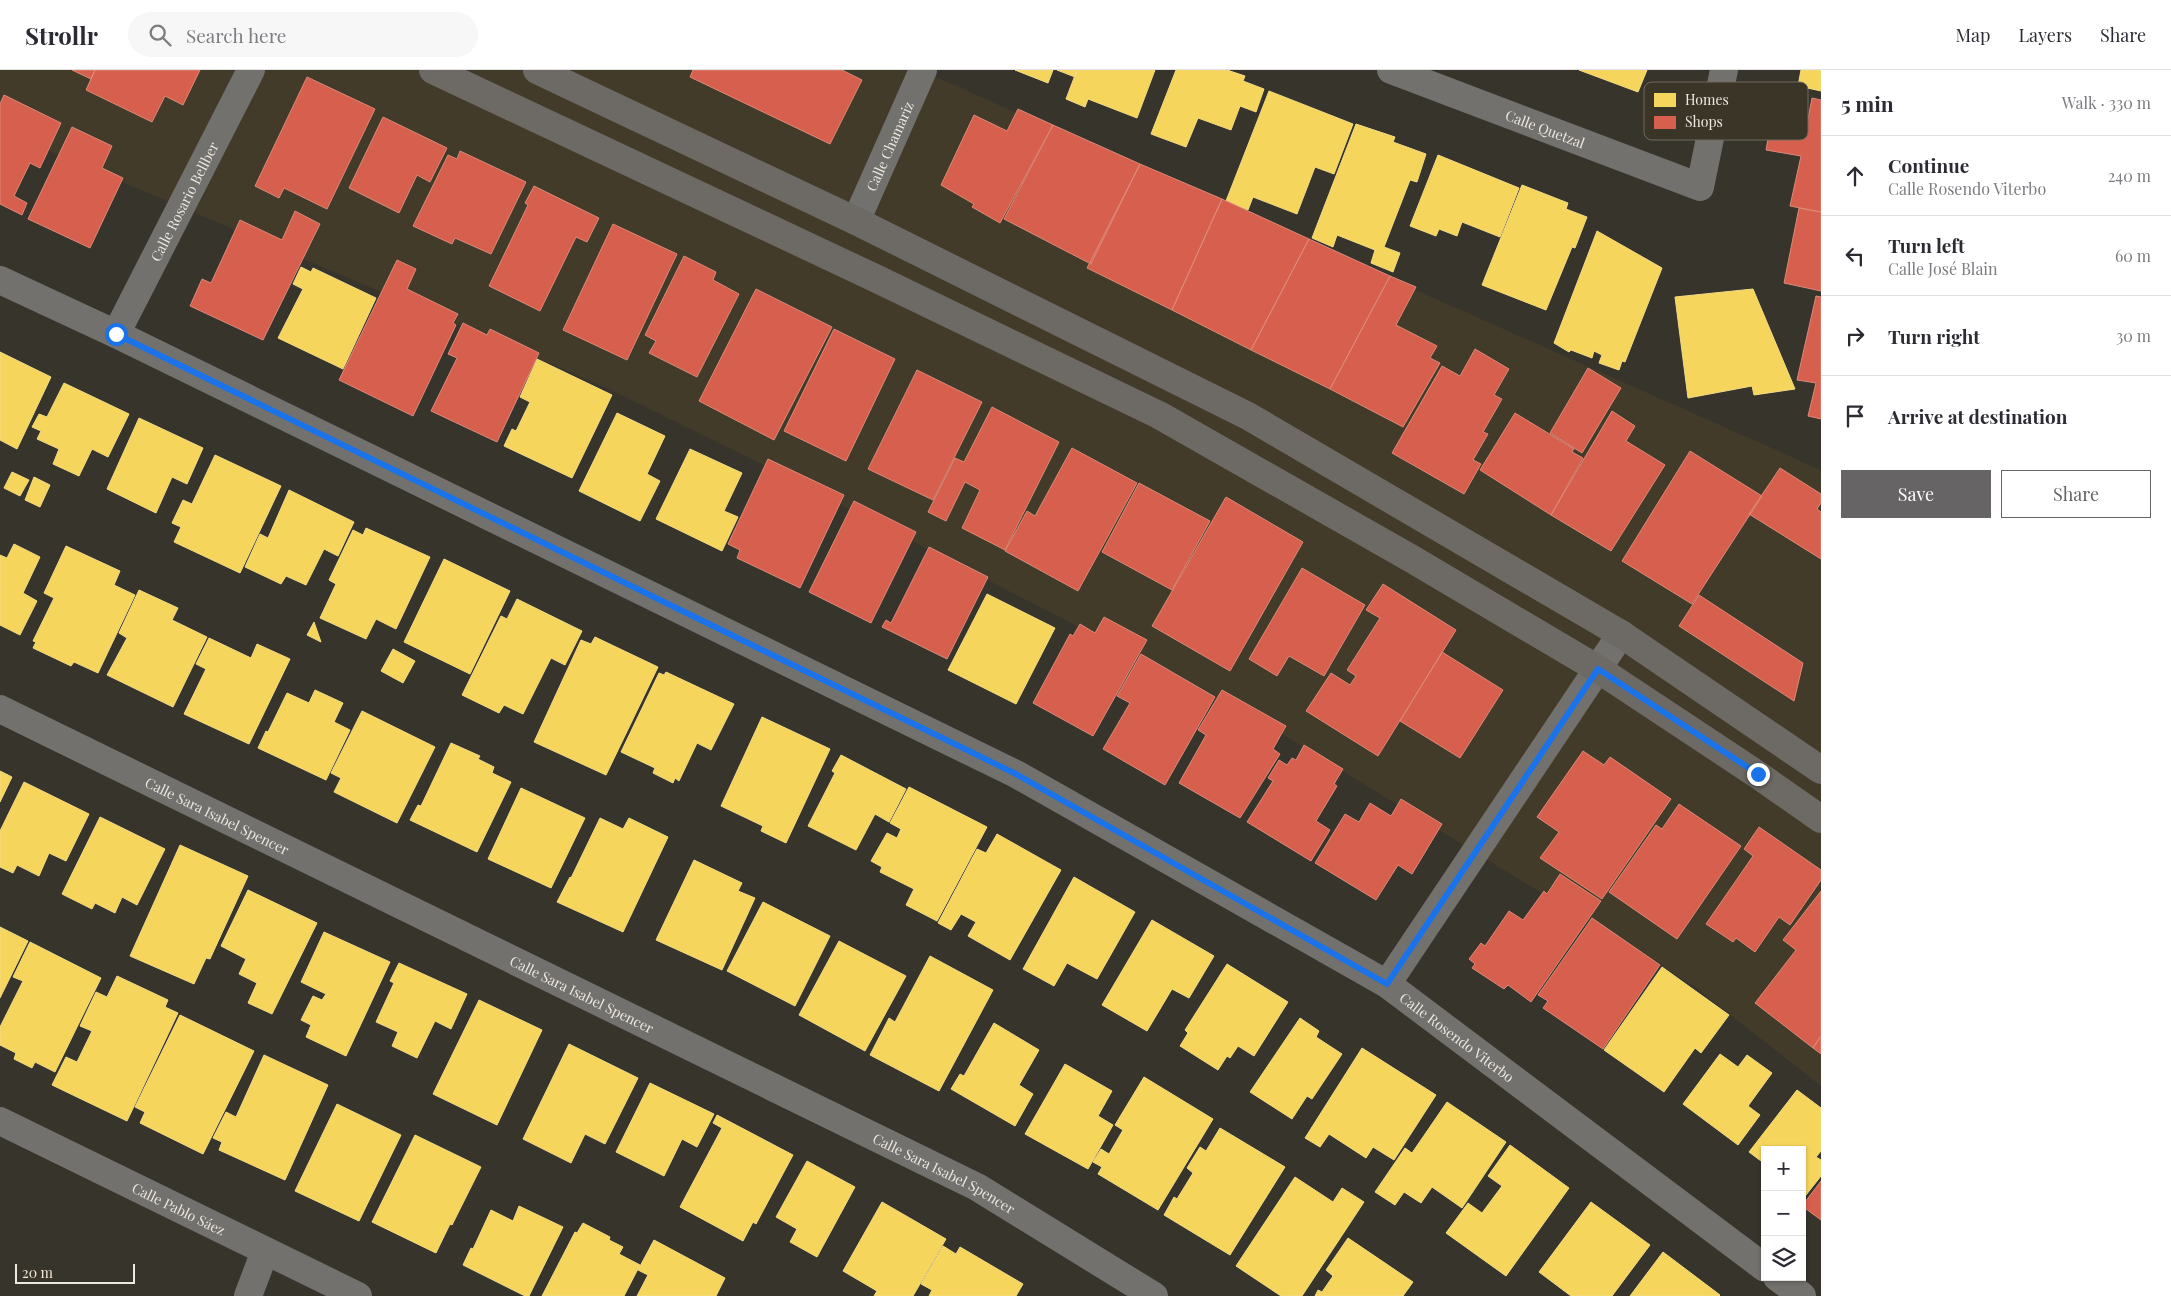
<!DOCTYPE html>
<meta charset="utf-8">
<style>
body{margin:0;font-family:"Playfair Display",serif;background:#f7f7f7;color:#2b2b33}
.controls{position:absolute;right:15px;bottom:15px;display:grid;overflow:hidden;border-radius:0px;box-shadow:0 1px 4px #0004}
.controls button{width:45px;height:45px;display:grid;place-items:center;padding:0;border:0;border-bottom:1px solid #e1e1e2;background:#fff;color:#2b2b33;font:25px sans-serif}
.scale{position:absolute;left:15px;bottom:12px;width:120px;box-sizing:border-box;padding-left:5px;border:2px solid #ece8e0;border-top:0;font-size:14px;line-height:18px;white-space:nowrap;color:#ece8e0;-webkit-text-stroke:4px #3b3528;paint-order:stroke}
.stop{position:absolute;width:15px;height:15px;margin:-11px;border:4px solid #1a73e8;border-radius:50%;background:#fff}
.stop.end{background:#1a73e8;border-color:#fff;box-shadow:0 1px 5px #0008}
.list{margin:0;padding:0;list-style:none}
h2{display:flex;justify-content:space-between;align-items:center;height:65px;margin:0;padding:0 20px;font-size:21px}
h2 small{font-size:16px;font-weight:400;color:#7c7c81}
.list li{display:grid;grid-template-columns:32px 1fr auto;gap:15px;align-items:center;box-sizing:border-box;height:80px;padding:0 20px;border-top:1px solid #e1e1e2}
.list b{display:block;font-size:19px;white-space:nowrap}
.list p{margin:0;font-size:16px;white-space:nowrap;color:#7c7c81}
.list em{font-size:16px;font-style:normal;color:#7c7c81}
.actions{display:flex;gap:10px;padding:15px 20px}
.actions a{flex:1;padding:11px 0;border:1px solid #666464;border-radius:0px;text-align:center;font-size:18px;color:#666464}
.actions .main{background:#666464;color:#fff}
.icon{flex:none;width:28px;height:28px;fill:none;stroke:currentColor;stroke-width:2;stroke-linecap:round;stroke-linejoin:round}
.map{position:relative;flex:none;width:1821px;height:1226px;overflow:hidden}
header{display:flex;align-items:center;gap:30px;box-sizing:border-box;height:70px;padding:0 25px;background:#fff;border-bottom:1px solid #e1e1e2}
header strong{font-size:24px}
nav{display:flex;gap:28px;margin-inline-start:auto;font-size:18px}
.search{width:350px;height:45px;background:#f7f7f7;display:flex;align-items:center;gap:12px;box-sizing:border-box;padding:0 18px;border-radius:28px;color:#7c7c81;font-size:19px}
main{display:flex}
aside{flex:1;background:#fff}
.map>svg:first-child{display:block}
.built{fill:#433b29}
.homes{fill:#f6d55c;stroke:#f3db84}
.shops{fill:#d6604d;stroke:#dd8979}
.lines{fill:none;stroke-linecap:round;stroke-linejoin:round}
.street{stroke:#73716e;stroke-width:28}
.secondary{stroke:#6d6a65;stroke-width:28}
.route{stroke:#1a73e8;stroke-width:6}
.labels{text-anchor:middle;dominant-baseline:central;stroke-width:5;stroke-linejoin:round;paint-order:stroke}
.street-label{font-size:14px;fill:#ece8e0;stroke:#3b3528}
.key{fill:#3b3528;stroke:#706b5f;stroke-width:1}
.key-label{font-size:14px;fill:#ece8e0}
</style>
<header>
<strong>Strollr</strong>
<div class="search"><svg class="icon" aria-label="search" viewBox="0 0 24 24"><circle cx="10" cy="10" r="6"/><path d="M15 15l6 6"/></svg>Search here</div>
<nav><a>Map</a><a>Layers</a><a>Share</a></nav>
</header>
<main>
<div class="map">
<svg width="1821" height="1226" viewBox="0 0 1821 1226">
<rect width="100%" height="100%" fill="#37342c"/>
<path class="built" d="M0,0H920L1821,400V1016L1695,917L1256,648L769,398L607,318L0,60Z"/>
<path class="homes" d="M1015,0H1053L1048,13Z
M1057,0H1077L1075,7Z
M1077,0H1155L1137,48L1088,29L1085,37L1066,29Z
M1176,0H1227L1245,6L1243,11L1264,19L1256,42L1240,36L1231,60L1198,48L1186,77L1151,64Z
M1579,0H1647L1638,22Z
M1801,0H1821V21L1798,16Z
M1269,21L1353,54L1334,104L1315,97L1297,144L1253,127L1248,140L1226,131Z
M1356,54L1395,67L1393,72L1426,84L1417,112L1410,110L1384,177L1400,183L1393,202L1371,193L1375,180L1337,165L1333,177L1312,168Z
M1438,85L1519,118L1500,167L1462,152L1457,166L1439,159L1436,166L1410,156Z
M1522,115L1568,133L1566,139L1587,147L1575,178L1572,177L1546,240L1482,215Z
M1597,161L1662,198L1625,292L1622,291L1619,300L1599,293L1602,285L1594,281L1592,288L1571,280L1569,282L1554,273Z
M301,197L311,202L313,198L376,228L343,299L278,268L303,219L293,214Z
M1753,219L1795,319L1754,325L1752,316L1688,328L1675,227Z
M0,282L51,307L17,379L0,370Z
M537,289L612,325L572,408L504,376L512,359L516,361L530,332L520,327Z
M64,313L129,344L108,387L92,379L79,406L53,394L59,379L37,369L41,361L32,357L39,344L47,347Z
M617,343L665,366L647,404L660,411L640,451L579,421Z
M139,348L203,378L187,414L172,407L156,443L107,419Z
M690,379L742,403L724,441L738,447L722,481L656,449Z
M215,385L281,416L240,503L174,472L181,457L172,453L183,430L192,434Z
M12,402L29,410L20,426L4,418Z
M34,407L50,415L40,437L25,430Z
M289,420L354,452L338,486L324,479L306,515L286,506L281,514L245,497L260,464L268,468Z
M366,458L430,487L396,559L376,549L366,569L320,548L336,514L329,510L353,460L363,465Z
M14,474L40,487L23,523L37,531L20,565L0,555V485L7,488Z
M66,476L120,501L114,515L135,525L98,603L74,592L71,596L33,578L36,572L33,571L54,528L44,523Z
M444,489L510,521L470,604L404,572Z
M139,520L178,538L172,550L207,567L173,637L107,605L127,568L119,563Z
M987,524L1055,558L1016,634L948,600Z
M517,529L582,561L565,595L551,588L523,644L504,635L499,643L462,625L501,546L507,549Z
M314,552L321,572L307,565Z
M595,567L658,597L606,705L534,672L581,570L591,574Z
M209,568L251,588L257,574L290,589L249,674L184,644L206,599L196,594Z
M393,579L415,591L403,613L381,601Z
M666,602L734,634L711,680L697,673L679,711L675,708L673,713L653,703L655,698L621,682L659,603L664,605Z
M315,620L343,633L334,652L350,660L326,710L258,678L266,661L268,662L287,623L309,633Z
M362,641L435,677L397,753L334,722L341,708L331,703Z
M762,647L830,679L786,773L761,761L763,756L721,736Z
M451,673L480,686L478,689L494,697L492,703L511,712L477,782L410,750L418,735L421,736Z
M841,685L906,719L889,752L875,744L856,780L808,756L835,703L832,701Z
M0,701L12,707L0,732Z
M24,712L89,744L66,791L49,783L39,806L17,795L13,803L0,797V761Z
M909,717L987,757L937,851L906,835L914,819L880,802L882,797L871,791L887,763L897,768L901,759L890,753Z
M521,718L585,748L551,818L488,789Z
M100,747L165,779L137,835L122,827L115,843L95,833L92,839L62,824Z
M600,748L623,759L629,748L668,767L623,862L557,832L570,807L571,808Z
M997,764L1061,800L1010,890L968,866L976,852L961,844L951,860L938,853L977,779L986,783Z
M180,775L248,806L210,889L206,888L194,914L130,886Z
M694,790L742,813L738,821L755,828L722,900L656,870Z
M1074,807L1135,842L1097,909L1067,893L1054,916L1023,899Z
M248,820L317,853L272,944L248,933L257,913L239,904L246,889L221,876Z
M763,832L830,866L795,936L727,901Z
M1152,850L1214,886L1189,928L1172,919L1147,961L1102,935Z
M0,857L28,871L0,928Z
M324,862L390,892L346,986L306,967L311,955L301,950L313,926L322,930L326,924L301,912Z
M839,871L906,906L865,981L799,945Z
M30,872L101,908L55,1002L35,992L32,998L14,989L16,983L0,975V957L23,911L13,907Z
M930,886L993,920L939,1021L870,985L889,948L895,952Z
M399,893L467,924L451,959L435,951L417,988L392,976L398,962L376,952L394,913L390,911Z
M1227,894L1288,932L1254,986L1238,976L1230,988L1227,986L1218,1000L1180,976L1188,963L1185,960Z
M1662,897L1729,945L1701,983L1695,978L1664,1022L1604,980Z
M117,906L168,930L165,937L178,943L127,1051L52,1015L66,987L77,992L92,961L80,956L96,922L107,927Z
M479,930L542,960L497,1055L433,1024Z
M180,945L254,981L203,1084L140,1053L145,1042L135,1037Z
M1300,948L1319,961L1316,967L1342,984L1312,1029L1307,1026L1292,1049L1250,1022Z
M994,953L1039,980L1019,1015L1033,1024L1015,1056L951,1019L960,1004L964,1006Z
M569,974L638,1008L605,1074L585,1064L571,1093L523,1069Z
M1362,978L1436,1025L1394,1090L1373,1077L1366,1088L1329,1064L1320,1077L1305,1068Z
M1720,984L1738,997L1747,985L1772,1003L1748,1036L1760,1045L1738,1075L1683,1034Z
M264,985L328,1015L285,1110L219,1080L222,1072L213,1068L226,1042L236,1047Z
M1065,994L1112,1021L1098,1046L1113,1055L1088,1099L1025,1064Z
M1144,1007L1213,1049L1158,1140L1098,1104L1102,1097L1093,1092L1101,1079L1109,1084L1123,1060L1115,1055Z
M650,1013L714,1044L697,1077L682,1069L664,1106L616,1082Z
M1797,1020L1821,1038V1081L1816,1087L1821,1090V1106L1806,1125L1802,1122V1080H1765V1094L1749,1082Z
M1447,1032L1506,1072L1462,1138L1432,1117L1421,1133L1404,1122L1395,1135L1375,1122L1405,1078L1412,1083Z
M337,1034L401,1065L359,1151L295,1121Z
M717,1045L793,1085L756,1154L753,1152L743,1171L680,1137L722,1058L713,1053Z
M1220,1058L1285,1097L1230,1185L1164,1145L1174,1127L1177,1129L1193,1103L1187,1098L1200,1077L1206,1081Z
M415,1065L481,1097L452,1155L450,1154L436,1183L372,1152Z
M1510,1075L1569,1118L1506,1206L1446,1163L1468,1133L1482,1143L1502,1116L1488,1106Z
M807,1091L855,1117L817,1187L790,1172L797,1159L776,1147Z
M1295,1107L1333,1132L1342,1118L1364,1132L1302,1226H1281L1236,1196Z
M882,1132L946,1169L913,1226H874L877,1221L843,1201Z
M1591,1132L1650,1175L1612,1226H1571L1539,1202Z
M519,1136L563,1157L529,1226H525L463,1195L471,1178L473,1179L491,1140L513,1151Z
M583,1153L610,1167L609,1170L623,1177L619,1184L640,1195L624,1226H542L575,1162L577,1163Z
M1348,1168L1413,1212L1403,1226H1315L1318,1220L1322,1222L1333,1206L1326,1200Z
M654,1170L725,1208L716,1226H637L648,1205L638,1200Z
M943,1176L956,1184L960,1177L1023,1214L1016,1226H929L932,1220L921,1214Z
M1663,1182L1720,1225L1719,1226H1630Z"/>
<path class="shops" d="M72,0H95L91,9Z
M95,0H200L183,35L165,26L152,52L86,20Z
M693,0H842L862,10L830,74L690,7Z
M307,7L375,39L327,139L284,118L279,128L255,116Z
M4,25L61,53L40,98L30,93L14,126L27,133L22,145L0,134V34Z
M1812,28L1821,30V142L1790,136L1801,86L1766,80L1770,58L1805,65Z
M1018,39L1053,55L1000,153L972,137L974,134L941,115L974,45L1007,61Z
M383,47L447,78L430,112L417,105L399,143L349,118Z
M1053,55L1140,94L1091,194L1004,149Z
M72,57L112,76L102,98L123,108L90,178L28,149Z
M460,81L526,112L491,184L455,168L452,174L413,156L448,85L457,89Z
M1140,94L1222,129L1172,240L1087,198Z
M534,116L599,148L587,172L576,167L540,241L489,216L528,135L525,133Z
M1222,129L1309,169L1251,280L1172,240Z
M1799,138L1821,142V221L1784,213Z
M295,141L320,154L263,270L190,236L202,209L211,213L240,150L282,170Z
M613,154L677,184L627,290L563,260Z
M1309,169L1390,206L1330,319L1251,280Z
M684,186L716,202L713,210L739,224L697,307L649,283L656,271L645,265Z
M397,190L416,199L407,219L458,244L453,253L456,255L413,346L339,310Z
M1390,206L1416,217L1396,255L1437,276L1430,288L1440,293L1403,357L1330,319Z
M756,219L832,257L774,370L699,331Z
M1816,226L1821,227V349L1808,346L1816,313L1797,310Z
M463,253L487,265L490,259L539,283L497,372L431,341L457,288L448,284Z
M834,259L895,289L846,391L784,361Z
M1475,279L1509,299L1494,325L1502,329L1483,362L1488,364L1473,390L1481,394L1464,424L1392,383L1442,296L1460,306Z
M1588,298L1621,318L1582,383L1550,363Z
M917,300L982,332L933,430L868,399Z
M992,337L1059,372L1005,480L962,458L980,420L965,412L946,451L928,442L955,388L964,392Z
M1612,341L1635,356L1626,371L1665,395L1611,481L1551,445Z
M1515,343L1574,379L1572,382L1583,388L1551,445L1480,400Z
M1072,378L1137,413L1078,521L1005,481L1027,441L1035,446Z
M1690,381L1762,426L1692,534L1622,491Z
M768,389L844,425L800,518L737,488L740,480L728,474Z
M1780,398L1821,424V433L1817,439L1821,442V489L1749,444Z
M1139,413L1210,451L1172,520L1102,482Z
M1226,427L1303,472L1230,601L1152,556Z
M854,431L916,462L871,553L809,522Z
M929,477L988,507L947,589L882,557L886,550L891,553Z
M1302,498L1365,535L1324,606L1289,586L1277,606L1249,589Z
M1383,514L1456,560L1378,686L1306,641L1331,603L1350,615L1356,606L1347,600L1380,548L1366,540Z
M1699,525L1803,593L1794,631L1679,556Z
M1104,547L1147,570L1093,666L1033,633L1070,564L1073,566L1080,554L1095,563Z
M1442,582L1503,620L1460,688L1400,651Z
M1141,584L1215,627L1165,715L1103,679L1130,633L1117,626Z
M1222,620L1286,656L1273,679L1280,684L1240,748L1179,713L1206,665L1198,660Z
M1304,675L1343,699L1334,714L1337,716L1316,751L1330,760L1311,791L1247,752L1273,711L1268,708L1279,690L1287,695L1292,688L1296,690Z
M1583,681L1604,695L1610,687L1671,729L1602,829L1540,788L1559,762L1537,747Z
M1401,729L1442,754L1412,804L1398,795L1376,830L1315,793L1345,744L1359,752L1370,733L1391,746Z
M1679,734L1741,776L1677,869L1609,822L1656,755L1662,759Z
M1759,757L1821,800V810L1790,855L1779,847L1755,882L1736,868L1733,872L1706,854L1753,786L1744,779Z
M1560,804L1601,831L1531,932L1508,915L1504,919L1472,898L1475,894L1469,889L1481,873L1485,876L1509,841L1523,850L1544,821L1547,824Z
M1821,821V966L1813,978L1755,933L1796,880L1783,870Z
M1592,848L1660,895L1603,979L1543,938L1548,931L1538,925Z
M1821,966V984L1813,978Z
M1821,1111V1150L1802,1136Z"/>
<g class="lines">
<g class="street">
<path id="s1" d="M1391,0L1700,117L1724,0"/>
<path id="s2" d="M856,151L923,0"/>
<path id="s3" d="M0,210L116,264L1016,704L1387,914L1765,1198"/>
<path id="s4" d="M116,264L251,0"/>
<path id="s5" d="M0,639L977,1117L1154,1226"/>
<path d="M1387,914L1621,564"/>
<path id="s6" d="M0,1051L358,1226"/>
<path d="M1777,1207L1802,1226"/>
<path d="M248,1226L265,1181"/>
</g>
<path class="secondary" d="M433,0L875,208L1159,345L1412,489L1598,599L1758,705L1821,749
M537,0L856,151L1248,346L1621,564L1821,700"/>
</g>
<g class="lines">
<path class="route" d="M116,264L1016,704L1387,914L1598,599L1758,704"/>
</g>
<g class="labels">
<g class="street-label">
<text stroke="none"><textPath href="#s1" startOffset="165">Calle Quetzal</textPath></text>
<text stroke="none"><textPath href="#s2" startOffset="82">Calle Chamariz</textPath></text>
<text stroke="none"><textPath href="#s4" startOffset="149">Calle Rosario Bellber</textPath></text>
<text stroke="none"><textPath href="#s5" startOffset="242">Calle Sara Isabel Spencer</textPath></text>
<text stroke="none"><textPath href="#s5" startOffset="648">Calle Sara Isabel Spencer</textPath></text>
<text stroke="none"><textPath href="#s3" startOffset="1644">Calle Rosendo Viterbo</textPath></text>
<text stroke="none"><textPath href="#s5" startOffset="1052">Calle Sara Isabel Spencer</textPath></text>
<text stroke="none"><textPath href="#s6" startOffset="199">Calle Pablo Sáez</textPath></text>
</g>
</g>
<rect x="1644" y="12" width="164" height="58" rx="8" class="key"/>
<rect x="1654" y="23" width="22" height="14" fill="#f6d55c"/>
<rect x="1654" y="46" width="22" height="13" fill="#d6604d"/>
<g class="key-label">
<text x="1685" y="35">Homes</text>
<text x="1685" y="57">Shops</text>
</g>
</svg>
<div class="controls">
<button>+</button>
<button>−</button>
<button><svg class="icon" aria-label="layers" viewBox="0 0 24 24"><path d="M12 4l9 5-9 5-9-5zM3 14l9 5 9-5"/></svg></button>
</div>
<div class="scale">20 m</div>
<div class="stop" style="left:116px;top:264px"></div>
<div class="stop end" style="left:1758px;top:704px"></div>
</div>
<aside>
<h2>5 min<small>Walk · 330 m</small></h2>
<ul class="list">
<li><svg class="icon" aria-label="ahead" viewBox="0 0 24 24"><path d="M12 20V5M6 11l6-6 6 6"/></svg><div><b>Continue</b><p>Calle Rosendo Viterbo</p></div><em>240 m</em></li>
<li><svg class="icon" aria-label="left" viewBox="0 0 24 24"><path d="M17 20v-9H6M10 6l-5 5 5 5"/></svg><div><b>Turn left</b><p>Calle José Blain</p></div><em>60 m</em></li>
<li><svg class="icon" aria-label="right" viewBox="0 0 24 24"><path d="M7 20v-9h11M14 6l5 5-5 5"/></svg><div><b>Turn right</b></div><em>30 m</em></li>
<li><svg class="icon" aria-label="arrive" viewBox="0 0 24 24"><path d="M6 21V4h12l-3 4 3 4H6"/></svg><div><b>Arrive at destination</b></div></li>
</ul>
<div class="actions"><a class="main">Save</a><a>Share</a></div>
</aside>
</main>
